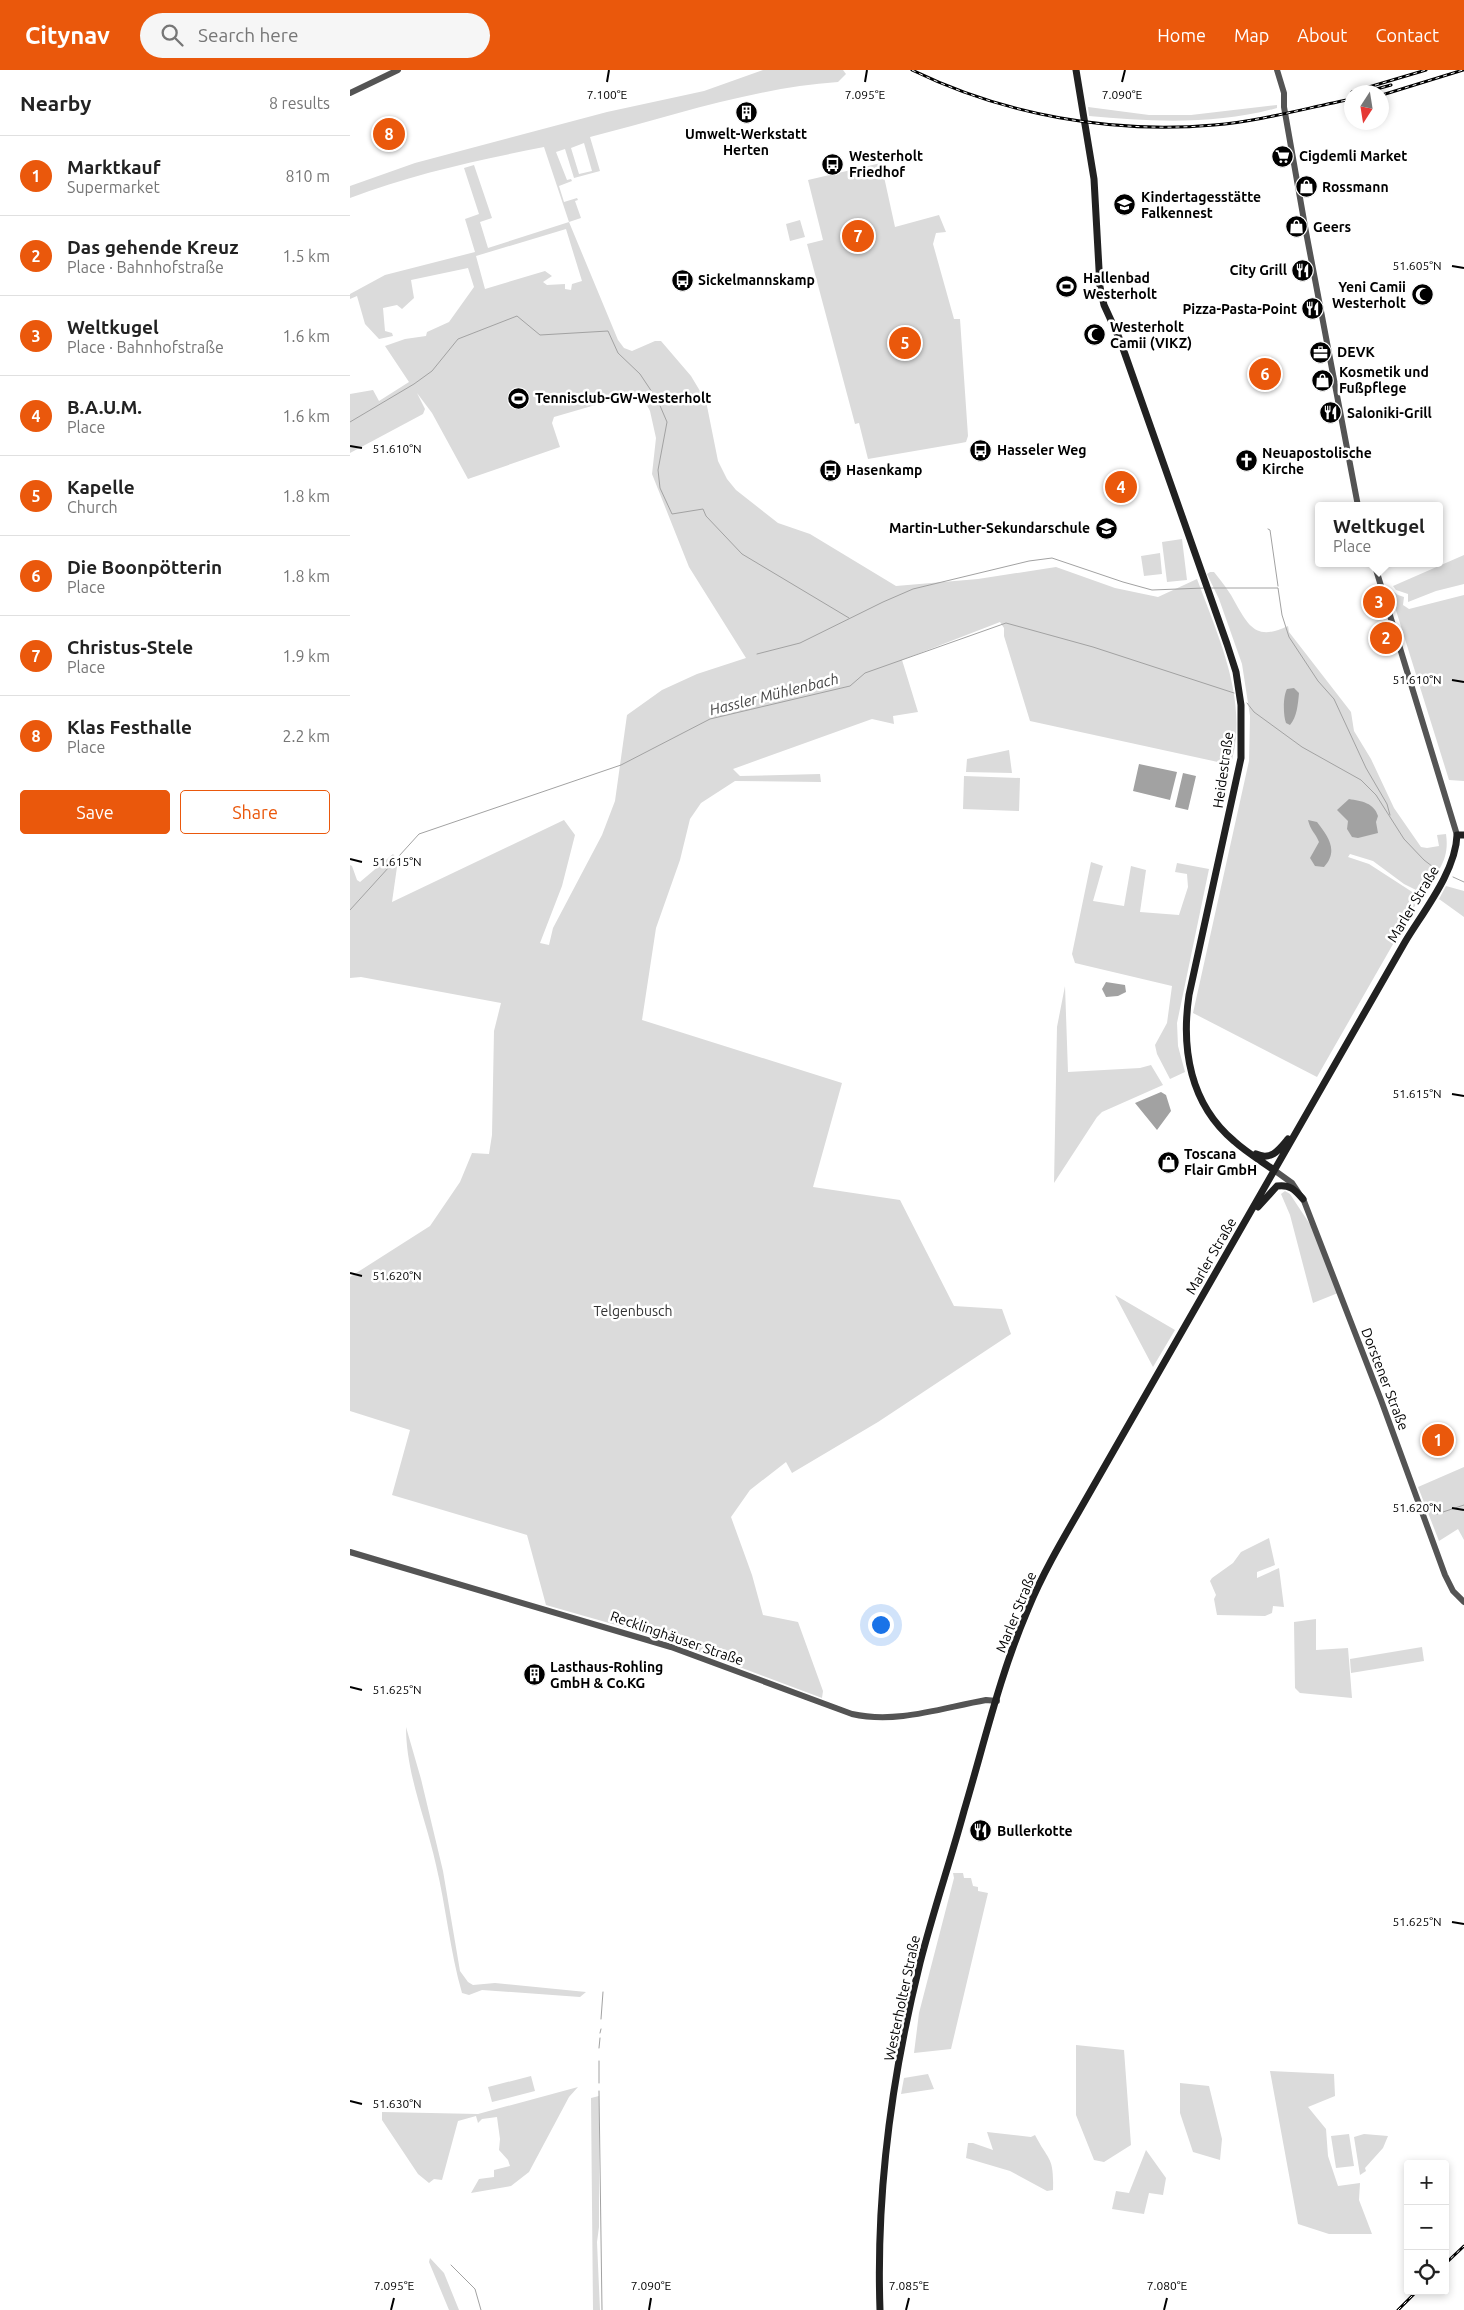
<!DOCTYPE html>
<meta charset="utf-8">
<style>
body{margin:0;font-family:Ubuntu,sans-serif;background:#f6f6f6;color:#222}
.controls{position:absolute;right:15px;bottom:15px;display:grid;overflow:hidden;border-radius:5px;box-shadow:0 2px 8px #0003}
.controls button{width:45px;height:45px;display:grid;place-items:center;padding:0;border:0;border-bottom:1px solid #e0e0e0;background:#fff;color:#222;font:25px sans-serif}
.compass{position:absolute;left:994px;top:15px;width:45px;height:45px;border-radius:50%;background:#fff;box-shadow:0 2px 8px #0003;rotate:192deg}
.you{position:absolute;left:530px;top:1554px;width:18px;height:18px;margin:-12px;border:4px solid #fff;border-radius:50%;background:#1a73e8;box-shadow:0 0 0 8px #1a73e833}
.badge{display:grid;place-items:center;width:32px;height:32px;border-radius:50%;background:#ea580c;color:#fff;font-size:16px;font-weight:700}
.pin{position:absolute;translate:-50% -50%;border:2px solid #fff;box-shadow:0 1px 5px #0006}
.popup{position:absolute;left:965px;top:432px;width:128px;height:65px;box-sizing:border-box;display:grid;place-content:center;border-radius:5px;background:#fff;filter:drop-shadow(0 1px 4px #0005);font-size:16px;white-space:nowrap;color:#767676}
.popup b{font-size:19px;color:#222}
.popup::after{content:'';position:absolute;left:50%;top:100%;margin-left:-10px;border:10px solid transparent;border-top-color:#fff}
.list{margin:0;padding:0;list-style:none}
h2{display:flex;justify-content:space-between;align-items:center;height:65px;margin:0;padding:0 20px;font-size:21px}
h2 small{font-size:16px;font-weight:400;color:#767676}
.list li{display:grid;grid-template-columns:32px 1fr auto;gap:15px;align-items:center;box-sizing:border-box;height:80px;padding:0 20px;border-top:1px solid #e0e0e0}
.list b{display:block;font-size:19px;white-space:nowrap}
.list p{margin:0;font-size:16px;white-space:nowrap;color:#767676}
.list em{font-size:16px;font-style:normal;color:#767676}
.actions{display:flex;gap:10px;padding:15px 20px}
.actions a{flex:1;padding:11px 0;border:1px solid #ea580c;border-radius:5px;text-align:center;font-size:18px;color:#ea580c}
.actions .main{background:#ea580c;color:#fff}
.icon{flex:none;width:28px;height:28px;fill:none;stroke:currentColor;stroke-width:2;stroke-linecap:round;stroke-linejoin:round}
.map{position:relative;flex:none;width:1114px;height:2240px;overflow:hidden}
header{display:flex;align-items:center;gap:30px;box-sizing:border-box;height:70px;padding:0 25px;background:#ea580c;color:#fff}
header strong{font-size:24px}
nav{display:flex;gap:28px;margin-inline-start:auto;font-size:18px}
.search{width:350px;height:45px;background:#f6f6f6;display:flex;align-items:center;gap:12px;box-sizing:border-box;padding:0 18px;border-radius:28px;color:#767676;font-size:19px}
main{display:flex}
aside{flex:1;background:#fff}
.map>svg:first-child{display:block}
.green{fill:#dbdbdb;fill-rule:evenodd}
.water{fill:#a2a2a2}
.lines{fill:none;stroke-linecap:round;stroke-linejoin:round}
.stream{stroke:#a2a2a2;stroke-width:1}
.tertiary{stroke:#545454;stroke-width:6}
.secondary{stroke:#212121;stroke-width:7}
.rail-casing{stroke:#000;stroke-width:3}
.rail{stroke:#fff;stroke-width:1;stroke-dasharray:4;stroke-linecap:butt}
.ticks{fill:none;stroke:#000;stroke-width:2}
.labels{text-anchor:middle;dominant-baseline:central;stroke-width:5;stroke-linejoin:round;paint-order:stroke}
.poi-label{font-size:14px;font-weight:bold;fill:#000;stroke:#fff;text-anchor:start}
.street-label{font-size:14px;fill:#000;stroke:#fff}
.park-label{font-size:14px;fill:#323232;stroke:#fff}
.water-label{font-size:15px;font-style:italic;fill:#434343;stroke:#fff}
.ticks-label{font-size:12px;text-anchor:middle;fill:#000;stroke:#fff;stroke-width:5;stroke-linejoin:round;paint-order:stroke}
</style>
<header>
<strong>Citynav</strong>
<div class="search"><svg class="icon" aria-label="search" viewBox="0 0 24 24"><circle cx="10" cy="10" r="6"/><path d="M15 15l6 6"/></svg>Search here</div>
<nav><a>Home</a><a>Map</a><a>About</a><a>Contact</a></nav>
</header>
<main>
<aside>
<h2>Nearby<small>8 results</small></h2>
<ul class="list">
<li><span class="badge">1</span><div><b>Marktkauf</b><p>Supermarket</p></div><em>810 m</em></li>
<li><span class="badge">2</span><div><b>Das gehende Kreuz</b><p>Place · Bahnhofstraße</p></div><em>1.5 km</em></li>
<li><span class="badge">3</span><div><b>Weltkugel</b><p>Place · Bahnhofstraße</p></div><em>1.6 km</em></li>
<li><span class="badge">4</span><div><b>B.A.U.M.</b><p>Place</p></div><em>1.6 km</em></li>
<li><span class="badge">5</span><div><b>Kapelle</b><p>Church</p></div><em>1.8 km</em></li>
<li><span class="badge">6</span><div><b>Die Boonpötterin</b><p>Place</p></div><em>1.8 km</em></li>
<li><span class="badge">7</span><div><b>Christus-Stele</b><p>Place</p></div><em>1.9 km</em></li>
<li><span class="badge">8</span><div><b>Klas Festhalle</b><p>Place</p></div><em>2.2 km</em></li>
</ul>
<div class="actions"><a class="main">Save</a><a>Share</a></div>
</aside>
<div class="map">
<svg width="1114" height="2240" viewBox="0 0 1114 2240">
<rect width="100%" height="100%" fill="#fff"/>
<path class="green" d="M413,0H493L496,4L488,12C403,18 322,46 240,67L250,101L224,108L215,79L206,82L217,110L221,109L222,111L209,116L214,132L227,128L228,130L225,131L231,148L219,152L268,270L274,278L282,281L305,271H311L341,306L356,331L368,391L377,409L386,420L428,453L460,464L546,516L628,509L706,497L765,518L808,527L847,509C868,566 898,629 882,690L877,694L680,651L654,566V558L650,552L552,590L568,642L543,646L544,654L522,649L383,699L390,706L470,704L471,712L385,711L351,733L340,749L330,790L306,858L292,950L492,1013L463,1117L550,1130L604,1236L652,1239L661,1264L528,1352L442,1403L436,1392L400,1420L381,1447L402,1505L413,1545L448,1552L473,1621L472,1628L315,1569L196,1535L177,1465L42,1425L60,1360L0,1341V1207L80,1156L110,1112L122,1083L139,1084L142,1065L144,961L151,933L11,907L0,908V795L2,796L7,810L10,812L43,784L48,790L42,832L214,750L225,765L212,816L190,873L199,875L203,858L252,765L265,731L277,645L312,620L347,604L396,588L339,497L302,404L306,368L300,341L290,322L204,347L202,353L210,377L118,409L82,343L67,323L75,339L73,344L0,383V324L23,320L29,331L59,312L35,276L55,269L76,266L77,262L99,252L124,217L118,198L61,210L64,228L52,239L47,235L33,238L35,261L42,263L43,266L29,269L15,254L7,226L0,229V224L35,205L125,182L115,149L129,144L114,98L124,95L142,148L130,152L138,178L219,152L194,77C129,90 62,104 0,128V116L65,93L257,42L354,21ZM234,73L242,101L229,104L221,78ZM216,159L232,211L222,214L221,220L215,219V214L197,215L193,212L202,206L195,201L135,219L126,186Z
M927,35V38C867,55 801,52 739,46L738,37L799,45H841Z
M531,93L545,157L589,145L596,162L586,163L583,174L604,249H610L618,366L616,372L611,373L518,389L509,353L505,354L457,174L473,170L458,110Z
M450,150L455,167L440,171L436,154Z
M832,469L837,510L817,512L812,472Z
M810,483L812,504L794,506L791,486Z
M1114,485V514L1086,521L1058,532V524L1046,520L1043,516Z
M860,502H864C872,512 880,522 886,534C900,559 908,570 938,556L939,562L1001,642L1004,661L1021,689L1044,738L1071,777L1077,778L1089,776L1087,765L1096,764C1100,791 1087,801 1074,824L1054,814L1023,791L1000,784L998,787L1019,794L1070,827L967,1007L843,943L899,691L900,646L892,594L869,529L857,504Z
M1039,518L1048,525L1054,527L1053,535L1059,539L1114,525V711L1099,710Z
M659,680L662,703L616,702L617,689Z
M614,706L670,708L669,741L613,739Z
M741,792L753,796L743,831L774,836L781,796L796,800L790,842L829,845L838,817L837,804L825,802L827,793L859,799L827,953L828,976L835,1002L820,1009L807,984L805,975L817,953L822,916L725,893L722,884Z
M1096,816L1114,821V847L1089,829Z
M715,916L718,1002L790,998L801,995L813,1015L752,1042L747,1047L704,1113L707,957Z
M935,1121L940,1124L965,1162L988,1223L963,1233L940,1145L931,1124Z
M765,1225L825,1260L803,1297Z
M1114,1397V1470L1108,1459L1089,1471L1068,1417Z
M919,1468L925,1495L907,1502V1508L929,1498L934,1537L923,1536L922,1543L915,1546L867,1545L864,1529L866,1525L860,1511L862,1508L883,1493L891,1482Z
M966,1549V1580L998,1578L1002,1628L950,1623L945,1618L944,1552Z
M1072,1577L1074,1591L1001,1603L1000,1589Z
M56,1657L71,1709L93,1801L110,1901L118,1912L123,1915L145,1913L236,1922L230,1927L132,1920L119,1925L112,1923C100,1881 96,1837 86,1795C76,1749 56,1704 56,1657Z
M603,1803H613L614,1808H621L623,1816L628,1817V1821L638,1823L601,1979L564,1983L569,1943L604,1808Z
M726,1975L774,1980L781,2075L754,2092L744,2090L726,2045Z
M920,2001L984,2004L985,2026L958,2037L976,2059L978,2086L988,2116L1010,2113L1009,2130L1022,2164H979L948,2154Z
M578,2004L584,2019L551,2024L554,2008Z
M181,2006L185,2021L142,2032L138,2017Z
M830,2013L859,2016L872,2069L870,2090L843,2082L830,2043Z
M228,2017L219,2027L179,2102L161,2116L121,2123L129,2109L144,2107V2100L160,2096L158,2090L149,2080L150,2069L147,2047L132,2049L128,2053L126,2046L108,2051L92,2110L84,2109L79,2113L68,2104L32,2050V2042L128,2044Z
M249,2026V2157L247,2172L250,2240H243L241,2028Z
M637,2062L681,2067L685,2065C699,2092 704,2086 703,2120L697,2121L660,2101L616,2088L618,2073H623L643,2080Z
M999,2064L1004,2096L986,2098L981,2066Z
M1014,2064L1038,2066L1033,2078L1015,2098L1016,2101L1010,2105L1004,2067Z
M796,2080L816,2108L813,2125L799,2123L794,2144L762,2139L766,2121L779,2123Z
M80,2188L94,2203L109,2240H99L79,2192Z"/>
<path class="water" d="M944,618L949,623C948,634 947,647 940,655L936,653C933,645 933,626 937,619Z
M789,694L827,702L820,730L783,721Z
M833,703L846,706L838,740L825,737Z
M999,729C1012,731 1024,733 1028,746L1026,752L1028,763L1008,768L1002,767L997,759L998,751L987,740Z
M958,750L967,752C978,766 989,781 974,797L965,796L960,788L969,772C965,762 961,762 958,750Z
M756,912L775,915L776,922L768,926L756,927L752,919Z
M811,1022L816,1025L821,1041L807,1060L785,1033Z"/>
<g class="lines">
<path class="stream" d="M0,352L64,314L82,301L108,269L167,246L190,265L258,261L268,283L290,304L308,331L317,352L308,400L310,418L322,444L353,439L356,446L392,484L499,548
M918,459L920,460L928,516
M861,518H928L932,545L939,567L968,611L984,629L1016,698L1037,734L1040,745
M407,584L450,573L533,532L563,519L679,491L702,488L773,512L802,520L854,518
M897,633L904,642L952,677L1011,710L1026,725L1054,769L1074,790L1087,800
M1103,807L1114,812
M0,840L69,764L271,695L360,649L500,616L515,603L656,553L743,577L884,623
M1087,1444L1114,1435
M251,1949L253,1922
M250,1963L251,1959
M249,1978L250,1968
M249,1991V2013
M249,2021L252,2240
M101,2195L125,2219L131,2240"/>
<path class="tertiary" d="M927,0L934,23V37L956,162L1008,436
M0,23L48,0
M1024,493L1107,765
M924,1100L942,1113L954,1131L1031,1330L1095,1505L1103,1521L1114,1532
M0,1482L321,1577L502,1644C547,1654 591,1638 636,1630L647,1631"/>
<path class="secondary" d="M726,0L744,109L750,217L754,235L770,270L877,574L886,602L891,635V688L839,925C831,979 840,1034 884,1071C896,1082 911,1091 924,1100
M906,1084C921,1091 929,1080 938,1069
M908,1137L927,1116C940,1114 945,1120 953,1129
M530,2240C526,2125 542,2005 570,1893C583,1842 600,1792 614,1741C634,1674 650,1604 678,1539C692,1505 710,1474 728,1443L1055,872C1073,842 1106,801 1107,765H1114"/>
<defs>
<path id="rail" d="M562,0C654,45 762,64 864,55C911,51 956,38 1002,29
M1002,22L1076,0
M1016,22L1041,15
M1032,25L1113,0
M1095,2194L1114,2176
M1048,2240L1067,2221"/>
</defs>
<use href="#rail" class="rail-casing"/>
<use href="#rail" class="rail"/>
</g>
<path class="ticks" d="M257,12L259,0M515,12L517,0M772,12L775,0M1102,196L1114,198M0,376L12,378M1102,610L1114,612M0,789L12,792M1102,1024L1114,1026M0,1203L12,1206M1102,1438L1114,1440M0,1617L12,1620M1102,1852L1114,1854M0,2031L12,2034M41,2240L44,2228M299,2240L301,2228M556,2240L559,2228M814,2240L817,2228"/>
<defs>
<symbol id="building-disc" viewBox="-11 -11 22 22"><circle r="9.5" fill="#000" stroke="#fff"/><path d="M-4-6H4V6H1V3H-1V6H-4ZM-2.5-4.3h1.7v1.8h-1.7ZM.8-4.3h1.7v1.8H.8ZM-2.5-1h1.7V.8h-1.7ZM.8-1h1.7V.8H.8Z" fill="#fff"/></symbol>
<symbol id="supermarket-disc" viewBox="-11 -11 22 22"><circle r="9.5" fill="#000" stroke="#fff"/><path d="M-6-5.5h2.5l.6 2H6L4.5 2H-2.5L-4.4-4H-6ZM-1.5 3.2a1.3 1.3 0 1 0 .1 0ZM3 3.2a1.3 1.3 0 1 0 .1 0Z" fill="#fff"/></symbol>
<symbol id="bus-disc" viewBox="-11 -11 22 22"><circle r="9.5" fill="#000" stroke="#fff"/><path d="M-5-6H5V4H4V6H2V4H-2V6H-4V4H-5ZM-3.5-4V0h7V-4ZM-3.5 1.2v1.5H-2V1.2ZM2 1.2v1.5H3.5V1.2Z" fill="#fff"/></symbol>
<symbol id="shop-disc" viewBox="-11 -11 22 22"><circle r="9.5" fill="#000" stroke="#fff"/><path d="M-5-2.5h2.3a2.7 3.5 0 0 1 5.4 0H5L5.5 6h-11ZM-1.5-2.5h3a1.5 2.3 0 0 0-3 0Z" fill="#fff"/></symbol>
<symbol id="school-disc" viewBox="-11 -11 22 22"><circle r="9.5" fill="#000" stroke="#fff"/><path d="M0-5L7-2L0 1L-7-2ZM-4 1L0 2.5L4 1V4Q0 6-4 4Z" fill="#fff"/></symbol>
<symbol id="restaurant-disc" viewBox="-11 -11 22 22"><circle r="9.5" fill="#000" stroke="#fff"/><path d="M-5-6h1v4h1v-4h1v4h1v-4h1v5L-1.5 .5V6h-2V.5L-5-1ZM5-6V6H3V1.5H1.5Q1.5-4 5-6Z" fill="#fff"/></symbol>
<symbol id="stadium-disc" viewBox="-11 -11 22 22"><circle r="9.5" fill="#000" stroke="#fff"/><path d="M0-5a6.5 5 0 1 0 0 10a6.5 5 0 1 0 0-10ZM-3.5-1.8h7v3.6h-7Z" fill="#fff"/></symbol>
<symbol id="mosque-disc" viewBox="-11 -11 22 22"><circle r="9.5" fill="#000" stroke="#fff"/><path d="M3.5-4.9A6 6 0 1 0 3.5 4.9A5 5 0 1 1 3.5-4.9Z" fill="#fff"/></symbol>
<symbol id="office-disc" viewBox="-11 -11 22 22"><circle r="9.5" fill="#000" stroke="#fff"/><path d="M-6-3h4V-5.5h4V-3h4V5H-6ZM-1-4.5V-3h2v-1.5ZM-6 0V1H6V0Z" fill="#fff"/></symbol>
<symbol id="church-disc" viewBox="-11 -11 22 22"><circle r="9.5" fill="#000" stroke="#fff"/><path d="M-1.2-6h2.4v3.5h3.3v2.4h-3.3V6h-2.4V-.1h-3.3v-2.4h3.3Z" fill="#fff"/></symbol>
</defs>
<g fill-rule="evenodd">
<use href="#building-disc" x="384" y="30" width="25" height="25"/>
<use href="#supermarket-disc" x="920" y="74" width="25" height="25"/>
<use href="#bus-disc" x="470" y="82" width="25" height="25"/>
<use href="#shop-disc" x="944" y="104" width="25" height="25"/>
<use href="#school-disc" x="762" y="122" width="25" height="25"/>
<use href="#shop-disc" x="934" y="144" width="25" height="25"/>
<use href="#restaurant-disc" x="940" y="188" width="25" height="25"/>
<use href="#bus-disc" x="320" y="198" width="25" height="25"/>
<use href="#stadium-disc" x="704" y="204" width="25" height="25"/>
<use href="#mosque-disc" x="1060" y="212" width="25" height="25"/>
<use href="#restaurant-disc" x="950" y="226" width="25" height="25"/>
<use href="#mosque-disc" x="732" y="252" width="25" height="25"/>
<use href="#office-disc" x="958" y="270" width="25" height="25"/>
<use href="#shop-disc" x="960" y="298" width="25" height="25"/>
<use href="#stadium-disc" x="156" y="316" width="25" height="25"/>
<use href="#restaurant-disc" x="968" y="330" width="25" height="25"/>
<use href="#bus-disc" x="618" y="368" width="25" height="25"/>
<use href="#church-disc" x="884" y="378" width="25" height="25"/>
<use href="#bus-disc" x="468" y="388" width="25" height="25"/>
<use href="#school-disc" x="744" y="446" width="25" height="25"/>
<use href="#shop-disc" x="806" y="1080" width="25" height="25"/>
<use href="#building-disc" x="172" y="1592" width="25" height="25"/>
<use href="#restaurant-disc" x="618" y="1748" width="25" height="25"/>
</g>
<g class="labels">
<g class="poi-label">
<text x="396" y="64" text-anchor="middle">Umwelt-Werkstatt<tspan x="396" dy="16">Herten</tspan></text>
<text x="499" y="86">Westerholt<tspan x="499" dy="16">Friedhof</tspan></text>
<text x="949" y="86">Cigdemli Market</text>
<text x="972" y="117">Rossmann</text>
<text x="791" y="127">Kindertagesstätte<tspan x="791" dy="16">Falkennest</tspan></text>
<text x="963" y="157">Geers</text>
<text x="937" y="200" text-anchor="end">City Grill</text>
<text x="733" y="208">Hallenbad<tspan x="733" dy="16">Westerholt</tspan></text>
<text x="348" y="210">Sickelmannskamp</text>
<text x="1056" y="217" text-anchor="end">Yeni Camii<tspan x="1056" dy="16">Westerholt</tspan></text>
<text x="947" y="239" text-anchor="end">Pizza-Pasta-Point</text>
<text x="760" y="257">Westerholt<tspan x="760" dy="16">Camii (VIKZ)</tspan></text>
<text x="987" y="282">DEVK</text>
<text x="989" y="302">Kosmetik und<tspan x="989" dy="16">Fußpflege</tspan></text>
<text x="185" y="328">Tennisclub-GW-Westerholt</text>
<text x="997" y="343">Saloniki-Grill</text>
<text x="647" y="380">Hasseler Weg</text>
<text x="912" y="383">Neuapostolische<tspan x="912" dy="16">Kirche</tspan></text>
<text x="496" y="400">Hasenkamp</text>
<text x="740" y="458" text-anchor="end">Martin-Luther-Sekundarschule</text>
<text x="834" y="1084">Toscana<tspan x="834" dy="16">Flair GmbH</tspan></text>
<text x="200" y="1597">Lasthaus-Rohling<tspan x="200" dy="16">GmbH &amp; Co.KG</tspan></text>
<text x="647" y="1761">Bullerkotte</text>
</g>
<g class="street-label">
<text transform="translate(873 700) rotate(-82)">Heidestraße</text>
<text transform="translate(1063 834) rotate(-59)">Marler Straße</text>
<text transform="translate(861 1186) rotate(-60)">Marler Straße</text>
<text transform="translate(1035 1309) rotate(69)">Dorstener Straße</text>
<text transform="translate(666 1542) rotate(-68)">Marler Straße</text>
<text transform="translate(327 1568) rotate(19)">Recklinghäuser Straße</text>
<text transform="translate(552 1928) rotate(-78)">Westerholter Straße</text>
</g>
<g class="park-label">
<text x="283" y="1241">Telgenbusch</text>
</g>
<g class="water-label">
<text transform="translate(424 624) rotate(-14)">Hassler Mühlenbach</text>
</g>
</g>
<g class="ticks-label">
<text x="257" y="29">7.100°E</text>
<text x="515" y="29">7.095°E</text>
<text x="772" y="29">7.090°E</text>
<text x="1067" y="200">51.605°N</text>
<text x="47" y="383">51.610°N</text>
<text x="1067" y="614">51.610°N</text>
<text x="47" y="796">51.615°N</text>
<text x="1067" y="1028">51.615°N</text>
<text x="47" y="1210">51.620°N</text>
<text x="1067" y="1442">51.620°N</text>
<text x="47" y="1624">51.625°N</text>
<text x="1067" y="1856">51.625°N</text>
<text x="47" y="2038">51.630°N</text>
<text x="44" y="2220">7.095°E</text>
<text x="301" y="2220">7.090°E</text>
<text x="559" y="2220">7.085°E</text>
<text x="817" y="2220">7.080°E</text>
</g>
</svg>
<div class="controls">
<button>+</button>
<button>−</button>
<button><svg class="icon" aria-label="locate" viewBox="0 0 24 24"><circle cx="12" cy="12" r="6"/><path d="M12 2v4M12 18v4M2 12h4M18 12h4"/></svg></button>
</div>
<svg class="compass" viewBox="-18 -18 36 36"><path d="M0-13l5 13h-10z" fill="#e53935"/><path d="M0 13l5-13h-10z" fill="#767676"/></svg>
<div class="you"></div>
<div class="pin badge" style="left:1088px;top:1370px">1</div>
<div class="pin badge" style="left:1036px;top:568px">2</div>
<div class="pin badge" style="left:1029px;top:532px">3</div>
<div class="popup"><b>Weltkugel</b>Place</div>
<div class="pin badge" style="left:771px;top:417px">4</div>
<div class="pin badge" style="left:555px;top:273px">5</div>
<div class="pin badge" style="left:915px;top:304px">6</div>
<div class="pin badge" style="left:508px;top:166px">7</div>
<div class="pin badge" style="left:39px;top:64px">8</div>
</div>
</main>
